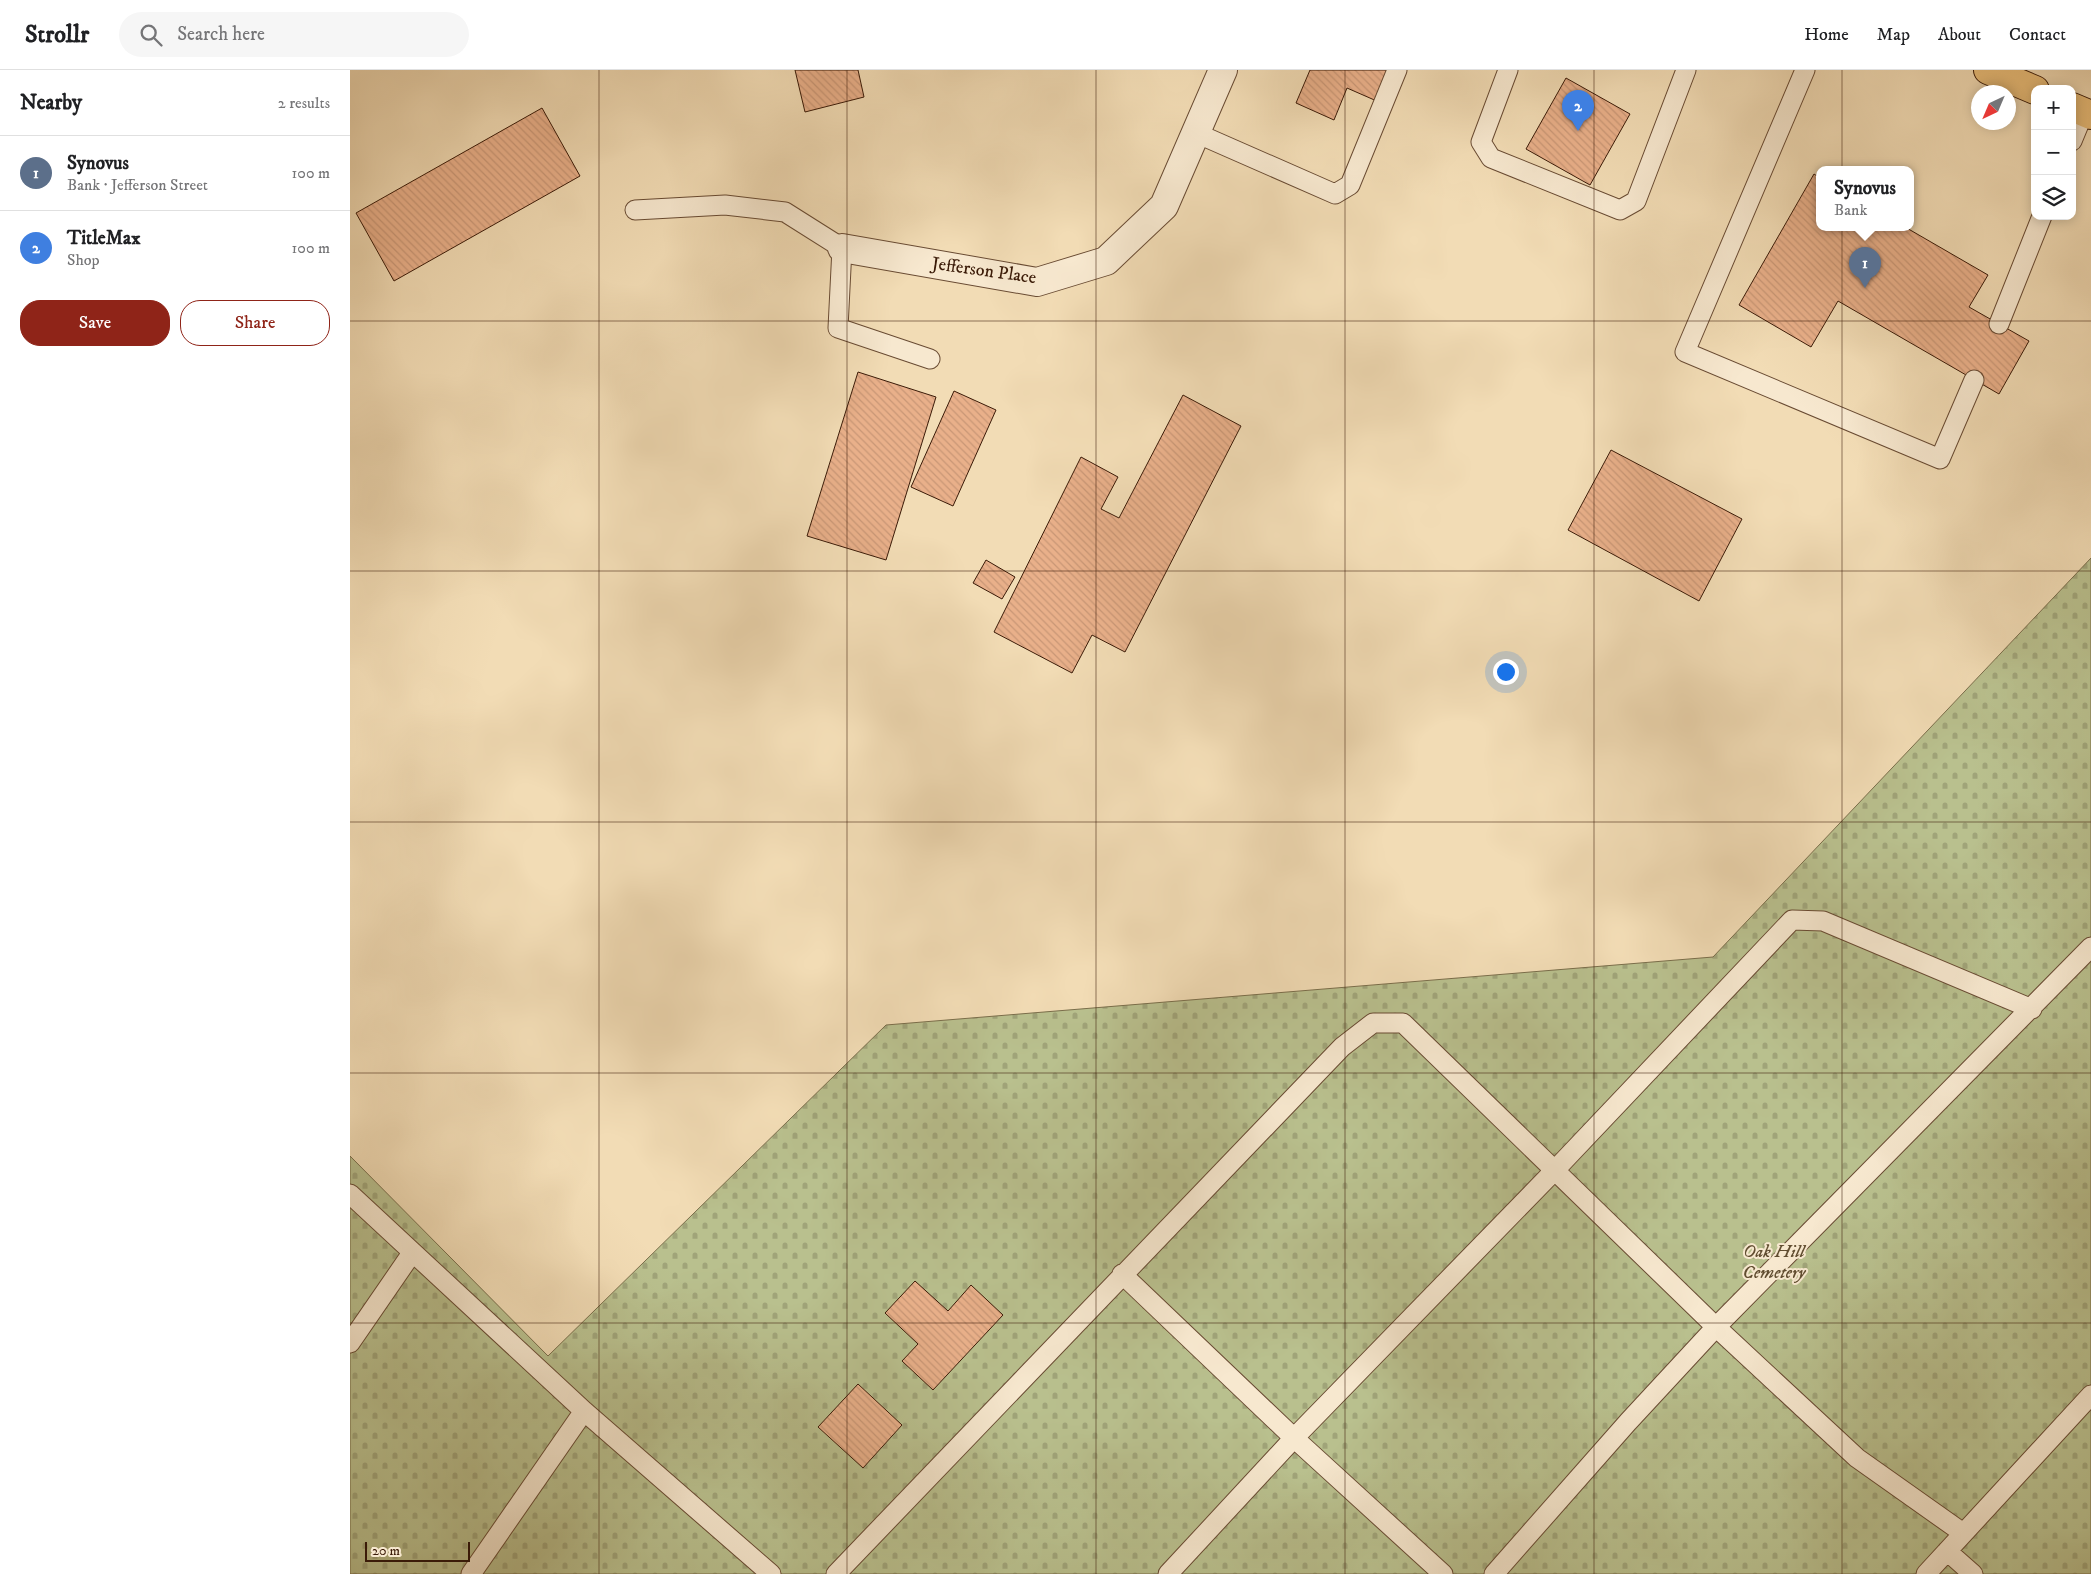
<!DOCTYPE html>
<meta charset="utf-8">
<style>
body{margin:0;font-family:"IM FELL DW Pica",serif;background:#f6f6f6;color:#202124}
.controls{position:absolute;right:15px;top:15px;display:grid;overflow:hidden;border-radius:10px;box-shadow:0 2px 12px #0003}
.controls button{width:45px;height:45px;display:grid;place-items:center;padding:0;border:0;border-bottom:1px solid #e0e0e0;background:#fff;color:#202124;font:25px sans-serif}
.compass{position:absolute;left:1621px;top:15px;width:45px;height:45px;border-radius:50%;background:#fff;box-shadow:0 2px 12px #0003;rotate:224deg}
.scale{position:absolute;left:15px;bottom:12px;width:105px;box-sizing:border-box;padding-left:5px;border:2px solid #3b1b08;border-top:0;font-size:14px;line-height:18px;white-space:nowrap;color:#3b1b08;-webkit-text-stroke:4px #f7e8cf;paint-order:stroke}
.you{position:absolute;left:1155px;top:601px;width:18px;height:18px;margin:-12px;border:4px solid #fff;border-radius:50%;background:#1a73e8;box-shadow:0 0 0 8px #1a73e833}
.badge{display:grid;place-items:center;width:32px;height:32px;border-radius:50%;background:#8f2418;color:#fff;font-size:16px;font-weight:700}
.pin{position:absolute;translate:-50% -41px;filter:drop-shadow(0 1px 2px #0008)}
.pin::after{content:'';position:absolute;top:26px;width:18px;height:15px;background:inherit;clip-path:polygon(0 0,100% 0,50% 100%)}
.popup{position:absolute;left:1466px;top:96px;width:98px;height:65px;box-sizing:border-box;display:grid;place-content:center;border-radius:10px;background:#fff;filter:drop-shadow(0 1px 4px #0005);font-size:16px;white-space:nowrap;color:#757577}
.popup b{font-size:19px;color:#202124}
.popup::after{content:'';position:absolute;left:50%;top:100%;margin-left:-10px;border:10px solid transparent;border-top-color:#fff}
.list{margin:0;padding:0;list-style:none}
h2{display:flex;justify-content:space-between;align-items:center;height:65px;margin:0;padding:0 20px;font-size:21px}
h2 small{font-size:16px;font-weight:400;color:#757577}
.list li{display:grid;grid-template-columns:32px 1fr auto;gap:15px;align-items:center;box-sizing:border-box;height:75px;padding:0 20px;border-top:1px solid #e0e0e0}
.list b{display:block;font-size:19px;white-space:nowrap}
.list p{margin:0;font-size:16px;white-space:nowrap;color:#757577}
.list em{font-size:16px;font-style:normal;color:#757577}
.actions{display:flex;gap:10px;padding:15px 20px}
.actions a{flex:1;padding:11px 0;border:1px solid #8f2418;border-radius:20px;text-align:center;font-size:18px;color:#8f2418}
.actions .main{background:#8f2418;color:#fff}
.icon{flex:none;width:28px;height:28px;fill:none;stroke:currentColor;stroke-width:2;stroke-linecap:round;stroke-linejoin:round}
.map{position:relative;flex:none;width:1741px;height:1504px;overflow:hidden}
header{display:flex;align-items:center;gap:30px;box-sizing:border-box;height:70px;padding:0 25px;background:#fff;border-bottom:1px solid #e0e0e0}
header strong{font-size:24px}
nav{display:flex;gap:28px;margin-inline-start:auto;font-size:18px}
.search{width:350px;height:45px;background:#f6f6f6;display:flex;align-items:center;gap:12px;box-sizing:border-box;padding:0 18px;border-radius:28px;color:#757577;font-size:19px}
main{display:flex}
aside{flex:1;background:#fff}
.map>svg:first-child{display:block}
.cemetery{fill:url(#cemetery-stones);stroke:#7a6e4b}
.building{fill:url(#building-back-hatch);stroke:#3b1b08}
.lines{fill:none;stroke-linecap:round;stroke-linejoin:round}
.service-casing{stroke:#694b33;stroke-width:21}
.minor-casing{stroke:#694b33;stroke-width:30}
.primary-casing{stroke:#3b1b08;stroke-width:30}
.service{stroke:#f7e8cf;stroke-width:19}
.minor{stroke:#f7e8cf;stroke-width:28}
.primary{stroke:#e9be7a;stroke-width:28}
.grid{fill:none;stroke:#3b1b08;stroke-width:1;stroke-opacity:0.55}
.labels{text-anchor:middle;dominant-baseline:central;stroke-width:4;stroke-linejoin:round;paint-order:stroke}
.street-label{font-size:18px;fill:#3b1b08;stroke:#f7e8cf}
.park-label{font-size:18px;font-style:italic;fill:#614d30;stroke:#f7e8cf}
</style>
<header>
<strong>Strollr</strong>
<div class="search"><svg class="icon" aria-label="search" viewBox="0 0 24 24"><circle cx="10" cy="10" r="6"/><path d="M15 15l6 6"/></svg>Search here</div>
<nav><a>Home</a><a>Map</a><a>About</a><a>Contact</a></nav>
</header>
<main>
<aside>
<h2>Nearby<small>2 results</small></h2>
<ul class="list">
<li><span class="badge" style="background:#5c6f8a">1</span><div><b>Synovus</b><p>Bank · Jefferson Street</p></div><em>100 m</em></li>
<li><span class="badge" style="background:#3f7fe0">2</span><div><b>TitleMax</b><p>Shop</p></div><em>100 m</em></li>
</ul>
<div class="actions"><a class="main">Save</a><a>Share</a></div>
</aside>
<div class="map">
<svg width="1741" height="1504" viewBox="0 0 1741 1504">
<defs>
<pattern id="cemetery-stones" width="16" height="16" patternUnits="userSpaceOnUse" patternTransform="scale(1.25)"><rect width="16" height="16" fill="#b9c08e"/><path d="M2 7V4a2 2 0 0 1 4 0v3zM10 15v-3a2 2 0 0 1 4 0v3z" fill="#a0a479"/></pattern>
<pattern id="building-back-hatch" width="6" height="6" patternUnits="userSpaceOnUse" patternTransform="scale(1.25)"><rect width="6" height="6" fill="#e9b08a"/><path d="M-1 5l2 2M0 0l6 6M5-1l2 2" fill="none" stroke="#c99776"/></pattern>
</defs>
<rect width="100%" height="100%" fill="#f2dcb5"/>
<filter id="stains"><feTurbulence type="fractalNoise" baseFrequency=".004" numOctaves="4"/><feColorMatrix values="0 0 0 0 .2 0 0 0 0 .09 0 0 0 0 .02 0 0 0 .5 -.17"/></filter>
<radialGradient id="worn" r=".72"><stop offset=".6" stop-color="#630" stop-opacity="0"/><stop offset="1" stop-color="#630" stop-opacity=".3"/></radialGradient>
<path class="cemetery" d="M1741,488V1504H0V1086L198,1286L536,955L1363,887Z"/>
<path class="building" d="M445,0H508L514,27L455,42Z
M960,0H1042L1029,32L997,18L984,50L946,33Z
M1216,8L1280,44L1240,115L1176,79Z
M192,38L230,106L44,211L6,143Z
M1464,104L1470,108V157H1555L1638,205L1619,237L1679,271L1649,324L1488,231L1461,277L1389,235Z
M508,302L586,327L536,490L457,466Z
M604,321L646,340L603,436L561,417Z
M833,325L891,356L775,582L742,565L722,603L644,562L731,387L768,407L751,439L769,448Z
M1261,380L1392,449L1349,531L1218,460Z
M636,490L665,507L652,529L623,513Z
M565,1211L598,1241L621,1215L653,1245L583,1320L552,1291L568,1274L535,1243Z
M508,1314L552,1355L513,1398L468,1357Z"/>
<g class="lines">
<defs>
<path id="service" d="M1158,0L1131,72L1141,88L1270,140L1286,131L1336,0
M1455,0L1335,282L1590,389L1624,310
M846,63L985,124L1000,115L1047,0
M1722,71L1734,42
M285,140L375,135L435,142L492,178L488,258L580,289
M1649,254L1692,146
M0,1124L234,1341L421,1504
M772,1204L944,1368L1093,1504
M0,1273L62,1183
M1597,1481L1623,1504
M121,1504L234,1341
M486,1504L992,977L1023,953H1053L1366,1257L1507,1388L1613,1463
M818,1504L944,1368L1205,1100L1442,850L1473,851L1682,939
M1144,1504L1278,1352L1366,1257L1741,877
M1576,1504L1741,1325"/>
<path id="minor" d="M492,178L687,212L756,191L814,136L873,0"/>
<path id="primary" d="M1638,0L1685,20
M1722,37L1741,45"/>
</defs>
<use href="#service" class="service-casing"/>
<use href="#minor" class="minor-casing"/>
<use href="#primary" class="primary-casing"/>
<use href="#service" class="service"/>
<use href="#minor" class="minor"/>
<use href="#primary" class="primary"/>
</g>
<path class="grid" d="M249,0V1504M497,0V1504M746,0V1504M995,0V1504M1244,0V1504M1492,0V1504M0,251H1741M0,501H1741M0,752H1741M0,1003H1741M0,1253H1741"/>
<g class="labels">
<g class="street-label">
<text transform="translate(634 201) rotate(8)">Jefferson Place</text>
</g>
<g class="park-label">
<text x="1424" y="1182">Oak Hill<tspan x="1424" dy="21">Cemetery</tspan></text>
</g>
</g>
<rect width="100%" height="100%" filter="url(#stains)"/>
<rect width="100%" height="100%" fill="url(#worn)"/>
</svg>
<div class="controls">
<button>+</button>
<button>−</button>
<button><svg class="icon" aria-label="layers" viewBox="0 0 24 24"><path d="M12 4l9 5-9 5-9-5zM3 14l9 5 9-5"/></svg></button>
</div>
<svg class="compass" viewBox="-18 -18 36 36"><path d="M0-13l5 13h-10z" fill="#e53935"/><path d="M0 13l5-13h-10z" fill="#757577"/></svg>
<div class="scale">20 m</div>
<div class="you"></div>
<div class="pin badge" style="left:1515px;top:218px;background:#5c6f8a">1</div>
<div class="popup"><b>Synovus</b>Bank</div>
<div class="pin badge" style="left:1228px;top:61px;background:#3f7fe0">2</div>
</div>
</main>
